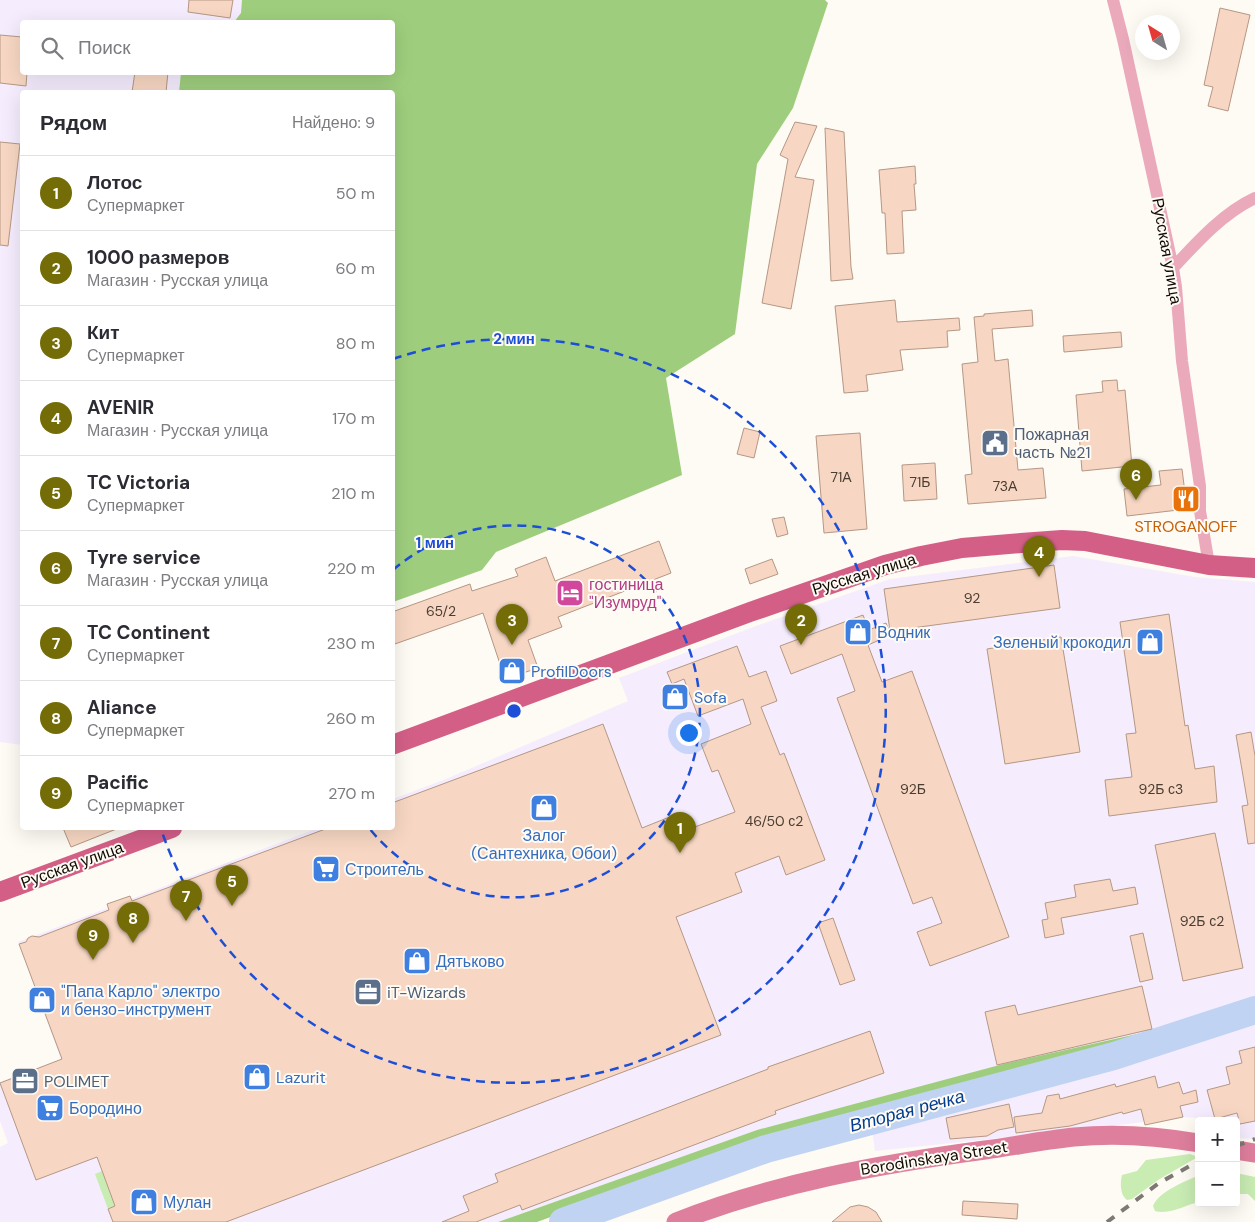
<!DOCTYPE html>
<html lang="ru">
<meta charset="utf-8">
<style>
body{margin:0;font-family:"DM Sans",sans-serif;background:#f2f2f3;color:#2b2b33}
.controls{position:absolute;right:15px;bottom:15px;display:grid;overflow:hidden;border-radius:5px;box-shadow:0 5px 20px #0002}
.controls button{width:45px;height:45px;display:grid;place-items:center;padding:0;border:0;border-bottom:1px solid #e1e1e2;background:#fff;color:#2b2b33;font:25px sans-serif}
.compass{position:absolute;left:1135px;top:15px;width:45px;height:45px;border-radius:50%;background:#fff;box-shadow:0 5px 20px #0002;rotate:323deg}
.you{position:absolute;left:688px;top:732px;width:18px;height:18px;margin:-12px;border:4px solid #fff;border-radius:50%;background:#1a73e8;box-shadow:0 0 0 8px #1a73e833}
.badge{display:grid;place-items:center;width:32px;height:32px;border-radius:50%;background:#736c07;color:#fff;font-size:16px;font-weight:700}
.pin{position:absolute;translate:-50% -41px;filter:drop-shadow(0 1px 2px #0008)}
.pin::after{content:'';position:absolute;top:26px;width:18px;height:15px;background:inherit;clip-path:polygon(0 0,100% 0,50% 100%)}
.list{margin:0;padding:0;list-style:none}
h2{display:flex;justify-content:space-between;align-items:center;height:65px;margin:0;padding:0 20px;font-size:21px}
h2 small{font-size:16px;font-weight:400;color:#7c7c81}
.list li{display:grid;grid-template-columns:32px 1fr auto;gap:15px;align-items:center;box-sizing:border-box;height:75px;padding:0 20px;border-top:1px solid #e1e1e2}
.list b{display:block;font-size:19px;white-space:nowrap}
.list p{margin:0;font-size:16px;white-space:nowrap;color:#7c7c81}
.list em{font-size:16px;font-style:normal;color:#7c7c81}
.icon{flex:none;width:28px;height:28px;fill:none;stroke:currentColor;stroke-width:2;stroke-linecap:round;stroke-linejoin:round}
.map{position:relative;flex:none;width:1255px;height:1222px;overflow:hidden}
.search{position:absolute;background:#fff;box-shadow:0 5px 20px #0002;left:20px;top:20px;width:375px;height:55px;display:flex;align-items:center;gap:12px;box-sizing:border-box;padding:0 18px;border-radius:5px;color:#7c7c81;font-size:19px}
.panel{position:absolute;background:#fff;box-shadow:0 5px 20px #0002;left:20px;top:90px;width:375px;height:740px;border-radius:5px}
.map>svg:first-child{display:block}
.industrial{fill:#f5edfe}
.green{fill:#c9ecb3}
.forest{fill:#9ece7d}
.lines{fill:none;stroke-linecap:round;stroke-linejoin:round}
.river{stroke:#c0d3f2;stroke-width:28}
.building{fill:#f7d7c3;stroke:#b59784}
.street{stroke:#eba9bc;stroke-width:12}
.secondary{stroke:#de7f9d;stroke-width:19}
.primary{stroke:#d35f87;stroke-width:20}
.rail{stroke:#7e7972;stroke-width:4;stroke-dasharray:9 9;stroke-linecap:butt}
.ring{fill:none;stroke:#1d4ed8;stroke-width:2.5;stroke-dasharray:9 6}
.labels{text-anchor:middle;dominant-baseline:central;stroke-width:4;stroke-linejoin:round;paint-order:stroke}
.number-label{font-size:14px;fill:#4a3d32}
.street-label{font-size:16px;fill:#100a02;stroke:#fefaf4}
.service-label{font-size:16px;fill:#4e5e75;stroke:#fefaf4;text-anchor:start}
.food-label{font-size:16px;fill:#c56008;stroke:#fefaf4}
.hotel-label{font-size:16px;fill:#b23c85;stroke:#fefaf4;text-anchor:start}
.shop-label{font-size:16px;fill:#366cbe;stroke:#fefaf4;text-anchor:start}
.water-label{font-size:18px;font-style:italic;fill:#013d90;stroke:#fefaf4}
.centre{fill:#1d4ed8;stroke:#fefaf4;stroke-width:2.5}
.ring-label{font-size:15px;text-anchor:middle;font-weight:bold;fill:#1d4ed8;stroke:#fefaf4;stroke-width:4;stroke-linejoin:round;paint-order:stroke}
</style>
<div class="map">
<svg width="1255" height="1222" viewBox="0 0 1255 1222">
<rect width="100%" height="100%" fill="#fefaf4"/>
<path class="industrial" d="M0,0H259L257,22H22V72L213,73L203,92H22V745L0,742Z
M1073,556L1195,577L1255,582V1139L1236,1138V1121H1215V1119L1183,1117L1080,1130L875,1151L868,1101L757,1130L498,1222H0V1147L8,1143L0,1121V1082L61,1059L18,942L318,828H392L393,799L446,779L628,701L619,678L756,626L890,579Z"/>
<path class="green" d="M1190,1154L1195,1156L1196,1158L1158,1180L1132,1199L1127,1200C1120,1195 1120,1183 1122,1175L1137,1171L1146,1160Z
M102,1171L115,1206L108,1209L95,1174Z
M1236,1173L1255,1177V1201L1248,1194H1236Z
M1199,1175V1202C1185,1205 1170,1215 1155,1211L1153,1206C1158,1192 1186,1181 1199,1175Z"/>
<path class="forest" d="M242,0H825L828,3L793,108L757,164L735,334L666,378L682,475L496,552L482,570L393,602L392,92H179L181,73L392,72V22H234L241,13Z
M1173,1026L1170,1034L767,1138L537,1222H498L757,1130L1007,1063Z"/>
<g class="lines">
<path class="river" d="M563,1222L766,1149L1114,1056L1255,1010"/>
</g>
<path class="building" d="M189,0H233L230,18L188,12Z
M1220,8L1250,15L1228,111L1208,106L1213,87L1204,85Z
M0,35L22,37V72H27L26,86L0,83Z
M135,72H168L166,92H132Z
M795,122L817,126L795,177L814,180L791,309L762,303L788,159L780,155Z
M825,128L844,132L851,267L853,279L831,281Z
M0,142L20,144L8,246L0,245Z
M915,166L916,184H914L916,210L902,211L904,253L887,254L885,213H882L879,170Z
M895,300L897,322L959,318L960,330L947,331L948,347L900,350L903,370L866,375L868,391L844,393L835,306Z
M1032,310L1033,326L992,329L995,361L1008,359L1018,470L1043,468L1046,498L968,504L965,475L972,474L962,364L978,362L974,317L984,316V314Z
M1121,332L1122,347L1064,352L1063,336Z
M1117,380L1118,391L1125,390L1132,466L1082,471L1076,395L1103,392L1102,381Z
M744,428L760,432L754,458L737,454Z
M860,433L867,529L824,533L816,436Z
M935,463L937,499L904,501L902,465Z
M1182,469L1187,509L1127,516L1124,489L1161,485L1159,471Z
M784,517L788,534L777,537L772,519Z
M659,541L671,573L558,617L562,627L528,640L538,668L505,679L483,613L392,645V612L470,584L472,591L518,576L515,569L546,557L555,581Z
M772,559L778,574L750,584L745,569Z
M1054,565L1060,608L890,631L884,589Z
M1169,614L1185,726L1188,725L1195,769L1214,766L1217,802L1109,816L1105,780L1132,777L1126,734L1136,733L1120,622Z
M863,615L869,630L886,623L891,635L868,645L882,682L912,671L1009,937L930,966L917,932L942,923L932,897L913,904L837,698L855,691L842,654L791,674L780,646Z
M1061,637L1080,752L1005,764L987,649Z
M737,646L749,677L766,671L777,701L761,707L780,755L784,753L825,860L786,875L779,856L735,873L742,892L676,917L721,1035L226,1222H113L108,1209L115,1206L97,1157L36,1180L0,1083L62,1059L19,944L26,942L28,938L32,936L39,937L109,910L107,904L130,896L132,901L328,828H392V803L603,724L642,828L677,814L684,831L735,812L718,770L712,772L701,744L751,724L743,699L698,716L684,679L672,684L667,672Z
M1251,732L1255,756V843L1248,844L1242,806L1248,805L1236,735Z
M63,828H119L71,847Z
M1215,833L1243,968L1183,981L1155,845Z
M1110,879L1113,891L1135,887L1138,904L1061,918L1064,934L1045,938L1042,920L1048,919L1045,903L1076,897L1074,885Z
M833,918L855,980L840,985L818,923Z
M1143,933L1153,979L1140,982L1130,936Z
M1142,986L1152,1029L997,1065L985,1012L1015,1005L1018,1015Z
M870,1031L884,1073L775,1111L776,1114L522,1210L520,1205L476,1222H442L469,1211L463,1196L498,1182L495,1174L768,1069V1067Z
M1255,1047V1121L1240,1124L1237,1113L1215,1119L1207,1090L1230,1084L1226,1067L1242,1063L1239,1051Z
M1155,1076L1158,1088L1179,1082L1183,1094L1196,1090L1198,1102L1180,1106L1183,1117L1145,1125L1141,1109L1123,1114L1122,1112L1070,1126L1016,1133L1014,1117L1042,1113L1047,1096L1059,1094L1060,1099L1115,1084L1116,1087Z
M1009,1104L1014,1127L998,1130L987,1136L950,1139L946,1118Z
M963,1201L1018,1204L1017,1219L962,1215Z
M859,1205L868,1207L876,1212L882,1222H832L850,1207Z"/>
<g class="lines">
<path class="street" d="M1113,0L1123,39L1173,268L1176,287L1182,361L1200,486V511L1209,565
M1173,268C1197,242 1223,213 1255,198"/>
<path class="secondary" d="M1236,1150L1255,1153
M676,1222C775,1183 880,1164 985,1150C1014,1146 1045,1140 1074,1137C1115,1133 1158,1136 1199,1143"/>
<path class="primary" d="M392,745L750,612L885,565L921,556L962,548L1021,543L1062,540L1085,541L1209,565L1255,568
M0,892L172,828"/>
<path class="rail" d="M1236,1146L1255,1139
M1107,1222L1159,1183L1199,1161"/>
</g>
<g class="ring">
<path d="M393 570A186 186 0 1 1 369 828"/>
<path d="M393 359A372 372 0 1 1 161 829"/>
</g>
<defs>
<symbol id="civic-square" viewBox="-11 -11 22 22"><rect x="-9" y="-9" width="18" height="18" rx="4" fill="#5c6f8a" stroke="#fefaf4"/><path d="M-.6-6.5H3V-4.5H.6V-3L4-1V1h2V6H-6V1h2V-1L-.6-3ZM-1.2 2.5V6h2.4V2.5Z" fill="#fff"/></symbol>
<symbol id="restaurant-square" viewBox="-11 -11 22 22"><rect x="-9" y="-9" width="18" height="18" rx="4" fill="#e8710a" stroke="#fefaf4"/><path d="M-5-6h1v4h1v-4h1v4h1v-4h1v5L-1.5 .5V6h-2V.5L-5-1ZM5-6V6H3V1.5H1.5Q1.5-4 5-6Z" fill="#fff"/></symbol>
<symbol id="hotel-square" viewBox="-11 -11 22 22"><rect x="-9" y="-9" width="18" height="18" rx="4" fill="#d1479c" stroke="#fefaf4"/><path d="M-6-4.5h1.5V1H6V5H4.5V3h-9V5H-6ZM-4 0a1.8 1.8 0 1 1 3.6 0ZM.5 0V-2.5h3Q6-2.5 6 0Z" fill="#fff"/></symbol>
<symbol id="shop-square" viewBox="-11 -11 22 22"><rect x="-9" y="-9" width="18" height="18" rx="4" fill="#3f7fe0" stroke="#fefaf4"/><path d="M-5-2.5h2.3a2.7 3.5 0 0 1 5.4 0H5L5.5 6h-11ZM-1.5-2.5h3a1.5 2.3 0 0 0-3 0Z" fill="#fff"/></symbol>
<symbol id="supermarket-square" viewBox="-11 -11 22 22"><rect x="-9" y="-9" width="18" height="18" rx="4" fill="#3f7fe0" stroke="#fefaf4"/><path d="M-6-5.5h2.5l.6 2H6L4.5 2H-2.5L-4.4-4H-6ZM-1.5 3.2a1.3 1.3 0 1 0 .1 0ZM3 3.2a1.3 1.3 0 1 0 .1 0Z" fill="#fff"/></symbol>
<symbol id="office-square" viewBox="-11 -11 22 22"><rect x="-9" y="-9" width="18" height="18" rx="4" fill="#5c6f8a" stroke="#fefaf4"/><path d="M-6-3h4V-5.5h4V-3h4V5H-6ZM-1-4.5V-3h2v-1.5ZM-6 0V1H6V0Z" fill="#fff"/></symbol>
</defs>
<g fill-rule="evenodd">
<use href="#civic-square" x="979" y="427" width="32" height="32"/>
<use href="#restaurant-square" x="1170" y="483" width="32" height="32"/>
<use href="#hotel-square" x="554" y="577" width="32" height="32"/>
<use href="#shop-square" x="842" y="616" width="32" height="32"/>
<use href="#shop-square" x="1134" y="626" width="32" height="32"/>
<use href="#shop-square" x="496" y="655" width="32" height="32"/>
<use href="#shop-square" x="659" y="681" width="32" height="32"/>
<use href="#shop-square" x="528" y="792" width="32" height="32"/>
<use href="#supermarket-square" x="310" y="853" width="32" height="32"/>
<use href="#shop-square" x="401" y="945" width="32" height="32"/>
<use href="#office-square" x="352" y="976" width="32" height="32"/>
<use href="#shop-square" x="26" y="984" width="32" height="32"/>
<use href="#shop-square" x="241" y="1061" width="32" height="32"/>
<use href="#office-square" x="9" y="1065" width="32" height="32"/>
<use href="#supermarket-square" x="34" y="1092" width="32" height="32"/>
<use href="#shop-square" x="128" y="1186" width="32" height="32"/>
</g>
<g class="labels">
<g class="number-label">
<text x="841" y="477">71А</text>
<text x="920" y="482">71Б</text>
<text x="1005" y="486">73А</text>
<text x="972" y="598">92</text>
<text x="441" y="611">65/2</text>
<text x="913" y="789">92Б</text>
<text x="1161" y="789">92Б с3</text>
<text x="774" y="821">46/50 с2</text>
<text x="1202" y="921">92Б с2</text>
</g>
<g class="street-label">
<text transform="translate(1167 251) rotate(80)">Русская улица</text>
<text transform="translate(864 574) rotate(-17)">Русская улица</text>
<text transform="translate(72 865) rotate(-20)">Русская улица</text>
<text transform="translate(934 1158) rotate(-9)">Borodinskaya Street</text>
</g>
<g class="service-label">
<text x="1014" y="434">Пожарная<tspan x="1014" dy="18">часть №21</tspan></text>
<text x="387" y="992">iT-Wizards</text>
<text x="44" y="1081">POLIMET</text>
</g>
<g class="food-label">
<text x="1186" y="526">STROGANOFF</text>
</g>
<g class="hotel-label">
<text x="589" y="584">гостиница<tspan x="589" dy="18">"Изумруд"</tspan></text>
</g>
<g class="shop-label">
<text x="877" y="632">Водник</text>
<text x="1131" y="642" text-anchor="end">Зеленый крокодил</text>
<text x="531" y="671">ProfilDoors</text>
<text x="694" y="697">Sofa</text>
<text x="544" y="835" text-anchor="middle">Залог<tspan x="544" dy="18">(Сантехника, Обои)</tspan></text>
<text x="345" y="869">Строитель</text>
<text x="436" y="961">Дятьково</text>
<text x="61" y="991">"Папа Карло" электро<tspan x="61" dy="18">и бензо-инструмент</tspan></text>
<text x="276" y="1077">Lazurit</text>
<text x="69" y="1108">Бородино</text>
<text x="163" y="1202">Мулан</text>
</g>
<g class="water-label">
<text transform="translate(907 1111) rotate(-15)">Вторая речка</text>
</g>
</g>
<circle cx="514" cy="711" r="8" class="centre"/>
<g class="ring-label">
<text x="514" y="344">2 мин</text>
<text x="435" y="548">1 мин</text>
</g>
</svg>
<div class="controls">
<button>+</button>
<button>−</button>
</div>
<svg class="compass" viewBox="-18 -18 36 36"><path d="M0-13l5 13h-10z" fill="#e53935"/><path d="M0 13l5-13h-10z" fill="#7c7c81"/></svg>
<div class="you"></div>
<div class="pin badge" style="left:680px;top:853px">1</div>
<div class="pin badge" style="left:801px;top:645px">2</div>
<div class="pin badge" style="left:512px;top:645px">3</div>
<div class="pin badge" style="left:1039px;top:577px">4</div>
<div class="pin badge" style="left:232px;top:906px">5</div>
<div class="pin badge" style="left:1136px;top:500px">6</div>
<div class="pin badge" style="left:186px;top:921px">7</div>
<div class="pin badge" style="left:133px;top:943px">8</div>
<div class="pin badge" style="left:93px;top:960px">9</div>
<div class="search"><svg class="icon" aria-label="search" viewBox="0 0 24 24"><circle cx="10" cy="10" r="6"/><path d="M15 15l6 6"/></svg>Поиск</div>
<section class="panel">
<h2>Рядом<small>Найдено: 9</small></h2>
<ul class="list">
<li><span class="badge">1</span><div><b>Лотос</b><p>Супермаркет</p></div><em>50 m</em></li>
<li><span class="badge">2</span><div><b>1000 размеров</b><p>Магазин · Русская улица</p></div><em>60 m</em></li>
<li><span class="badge">3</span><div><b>Кит</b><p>Супермаркет</p></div><em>80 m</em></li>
<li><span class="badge">4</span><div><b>AVENIR</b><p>Магазин · Русская улица</p></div><em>170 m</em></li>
<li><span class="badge">5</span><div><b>TC Victoria</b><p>Супермаркет</p></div><em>210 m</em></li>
<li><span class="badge">6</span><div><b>Tyre service</b><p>Магазин · Русская улица</p></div><em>220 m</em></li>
<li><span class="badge">7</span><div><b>TC Continent</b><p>Супермаркет</p></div><em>230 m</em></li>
<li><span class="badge">8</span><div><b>Aliance</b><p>Супермаркет</p></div><em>260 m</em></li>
<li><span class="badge">9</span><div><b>Pacific</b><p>Супермаркет</p></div><em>270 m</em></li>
</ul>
</section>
</div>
